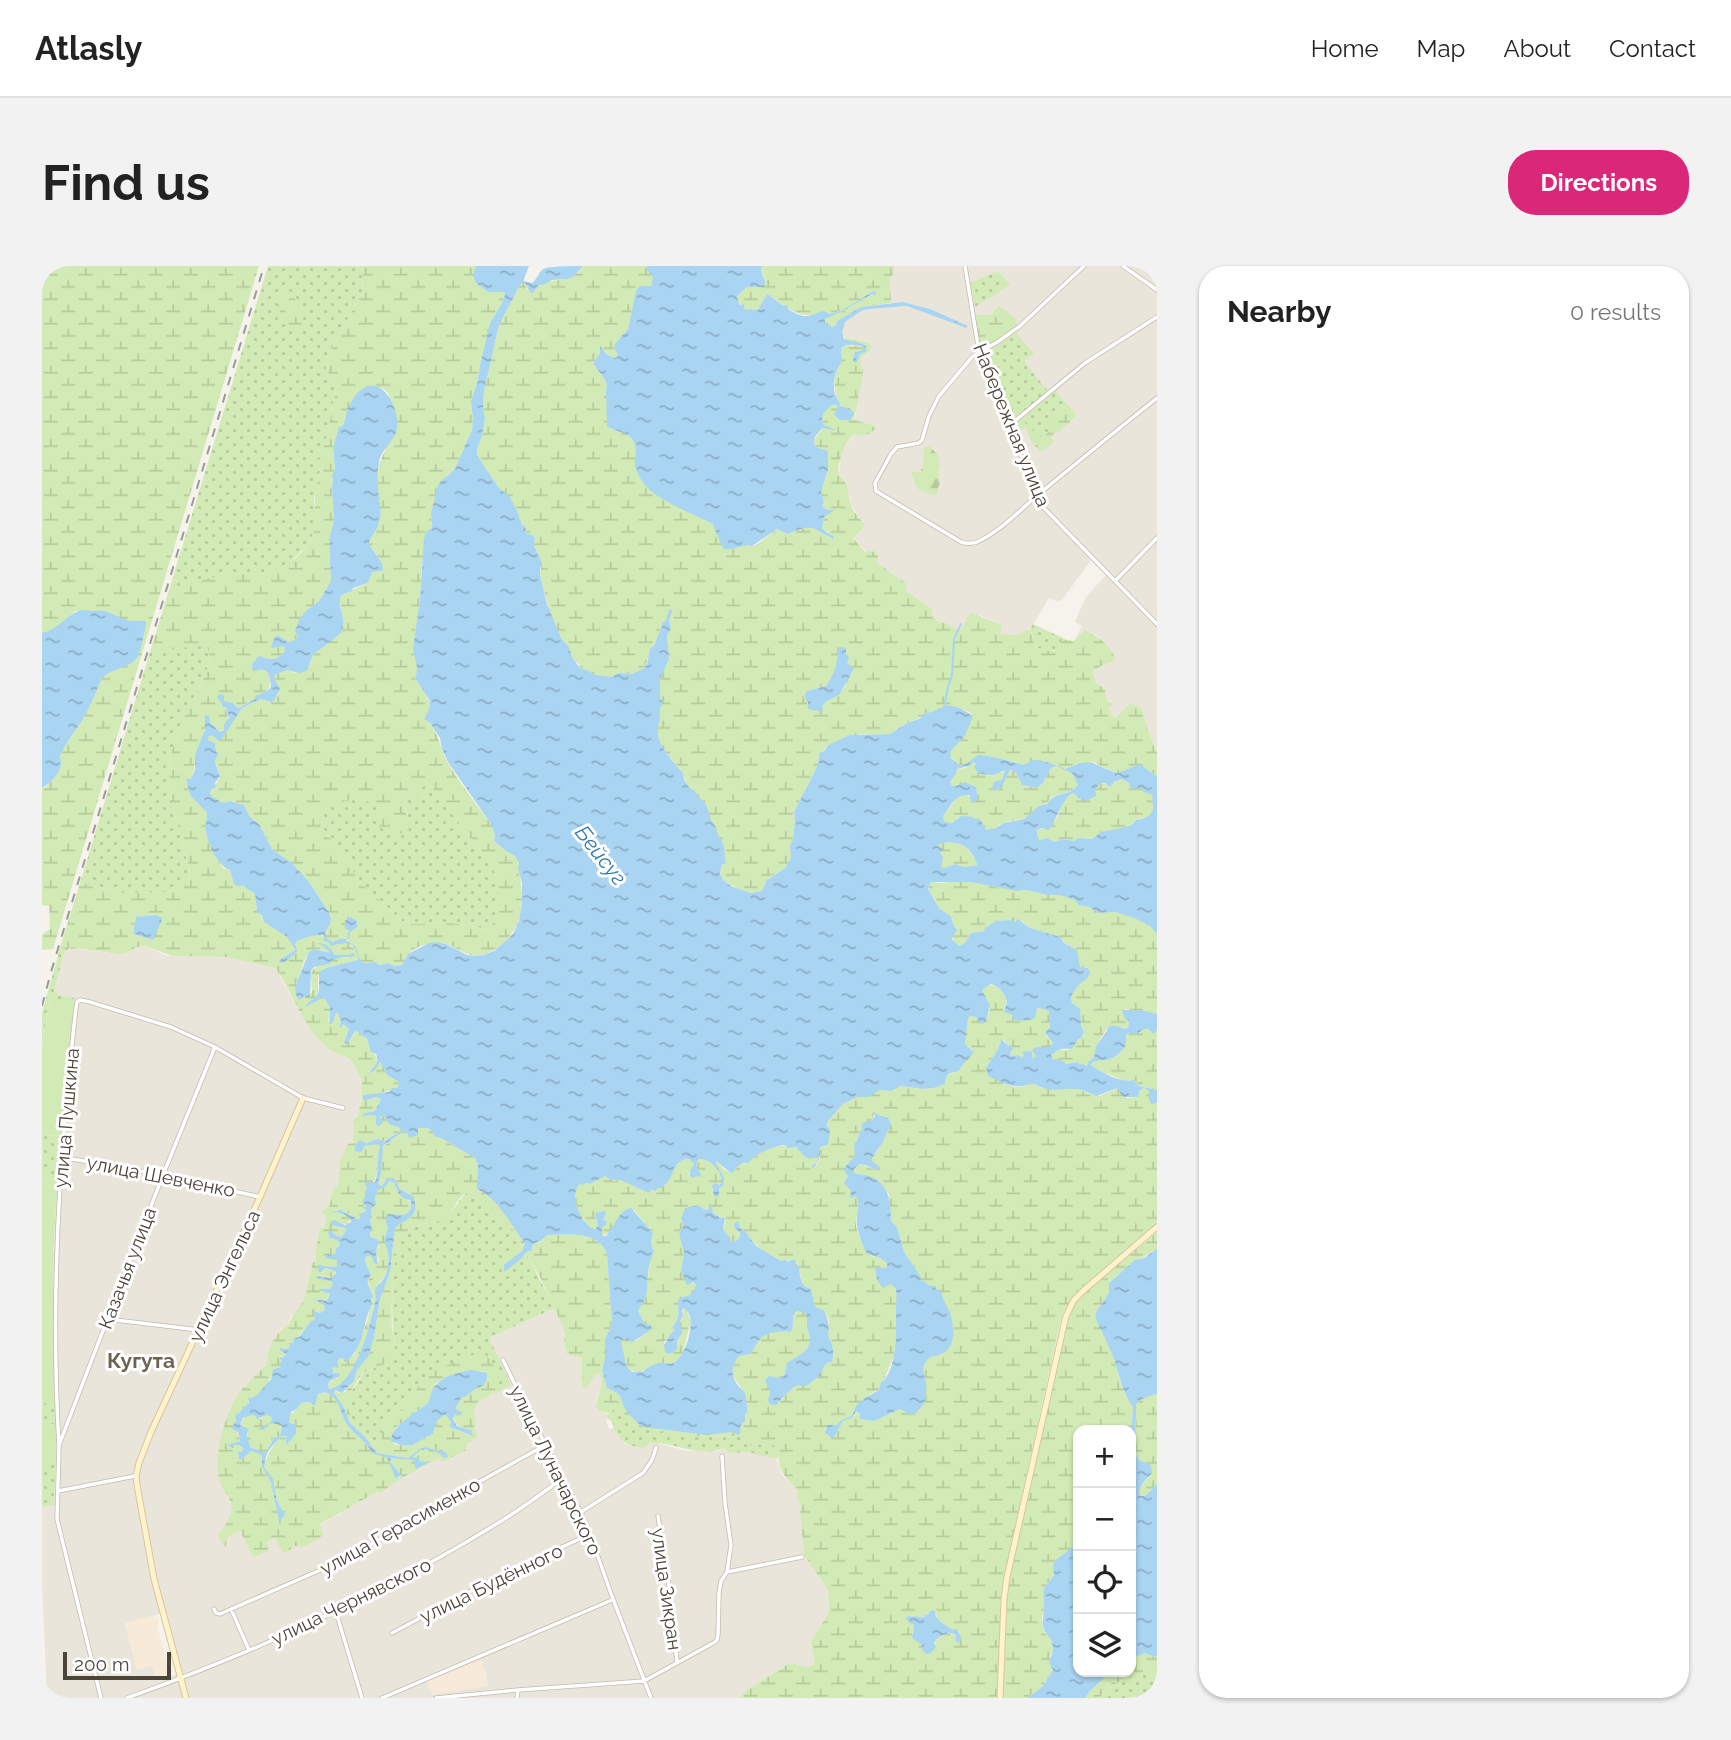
<!DOCTYPE html>
<meta charset="utf-8">
<style>
body{margin:0;font-family:Raleway,sans-serif;background:#f2f2f2;color:#222}
.controls{position:absolute;right:21px;bottom:21px;display:grid;overflow:hidden;border-radius:14px;box-shadow:0 2px 5px #0004}
.controls button{width:63px;height:63px;display:grid;place-items:center;padding:0;border:0;border-bottom:2px solid #e0e0e0;background:#fff;color:#222;font:35px sans-serif}
.scale{position:absolute;left:21px;bottom:18px;width:108px;box-sizing:border-box;padding-left:7px;border:4px solid #4b4439;border-top:0;font-size:19px;line-height:24px;white-space:nowrap;color:#4b4439;-webkit-text-stroke:5px #fff;paint-order:stroke}
.list{margin:0;padding:0;list-style:none}
h2{display:flex;justify-content:space-between;align-items:center;height:91px;margin:0;padding:0 28px;font-size:30px}
h2 small{font-size:23px;font-weight:400;color:#767676}
.icon{flex:none;width:38px;height:38px;fill:none;stroke:currentColor;stroke-width:2;stroke-linecap:round;stroke-linejoin:round}
.map{position:relative;flex:none;width:1115px;height:1432px;overflow:hidden;border-radius:28px}
header{display:flex;align-items:center;gap:42px;box-sizing:border-box;height:98px;padding:0 35px;background:#fff;border-bottom:2px solid #e0e0e0}
header strong{font-size:33px}
nav{display:flex;gap:38px;margin-inline-start:auto;font-size:24px}
.intro{display:flex;align-items:center;justify-content:space-between;box-sizing:border-box;height:168px;padding:0 42px}
h1{margin:0;font-size:49px}
.button{padding:18px 32px;border-radius:28px;background:#db2777;color:#fff;font-size:24px;font-weight:700}
main{display:flex;gap:42px;padding:0 42px}
aside{flex:1;background:#fff;border-radius:28px;box-shadow:0 2px 5px #0004}
.map>svg:first-child{display:block}
.residential{fill:#eae5da}
.commercial{fill:#f7ead8}
.grass{fill:url(#grass-dots)}
.forest{fill:url(#forest-firs)}
.wetland{fill:url(#wetland-marsh);fill-rule:evenodd}
.garden{fill:#d2eab5}
.water{fill:url(#water-ripples);fill-rule:evenodd}
.lines{fill:none;stroke-linecap:round;stroke-linejoin:round}
.stream{stroke:#a9d4f2;stroke-width:2}
.street-casing{stroke:#c2bbae;stroke-width:5}
.secondary-casing{stroke:#d6c79b;stroke-width:7}
.street{stroke:#fff;stroke-width:3.5}
.secondary{stroke:#fff3cd;stroke-width:5}
.rail{stroke:#9a9a9a;stroke-width:2;stroke-dasharray:9 9;stroke-linecap:butt}
.labels{text-anchor:middle;dominant-baseline:central;stroke-width:6;stroke-linejoin:round;paint-order:stroke}
.street-label{font-size:19px;fill:#4b4439;stroke:#fff}
.water-label{font-size:21px;font-style:italic;fill:#2e7ab2;stroke:#fff}
.neighbourhood-label{font-size:21px;font-weight:bold;fill:#6e6250;stroke:#fff}
</style>
<header>
<strong>Atlasly</strong>
<nav><a>Home</a><a>Map</a><a>About</a><a>Contact</a></nav>
</header>
<div class="intro"><h1>Find us</h1><a class="button">Directions</a></div>
<main>
<div class="map">
<svg width="1115" height="1432" viewBox="0 0 1115 1432">
<defs>
<pattern id="grass-dots" width="8" height="8" patternUnits="userSpaceOnUse" patternTransform="scale(1.75)"><rect width="8" height="8" fill="#d2eab5"/><path d="M2 2h.1M6 6h.1" fill="none" stroke="#b6ca9c" stroke-width="1.8" stroke-linecap="round"/></pattern>
<pattern id="forest-firs" width="22" height="20" patternUnits="userSpaceOnUse" patternTransform="scale(1.75)"><rect width="22" height="20" fill="#d2eab5"/><path d="M5 1l3.5 6h-7zM16 11l3.5 6h-7z" fill="#b6ca9c"/></pattern>
<pattern id="wetland-marsh" width="20" height="14" patternUnits="userSpaceOnUse" patternTransform="scale(1.75)"><rect width="20" height="14" fill="#d2eab5"/><path d="M1 5h8M5 5V1M11 12h8M15 12V8" fill="none" stroke="#b6ca9c"/></pattern>
<pattern id="water-ripples" width="26" height="14" patternUnits="userSpaceOnUse" patternTransform="scale(1.75)"><rect width="26" height="14" fill="#a9d4f2"/><path d="M2 4q2-2 4 0t4 0M15 11q2-2 4 0t4 0" fill="none" stroke="#8caec5"/></pattern>
</defs>
<rect width="100%" height="100%" fill="#f6f3ec"/>
<path class="residential" d="M852,0H1115V487L1104,459L1100,443L1082,444L1074,451L1070,450L1068,448L1067,443L1069,436L1064,433L1063,423L1054,418L1051,405L1059,400L1070,396L1068,383L1059,373L1053,368L1032,375L1040,360L1033,356L1043,332L1064,309L1049,294L1020,334L1015,335L1007,332L988,364L982,365L977,369L957,368L953,357L938,349L918,364L913,363L901,356H897L890,348V343L864,325V318L835,297L811,272L821,262L822,258L809,239L804,215L797,208L799,188L809,171L833,160L812,155L814,148L817,97L818,91L829,79L828,77L800,70V67L803,56L819,45L827,43L865,40L924,61L925,60L888,43L861,36L849,37L848,14L852,6Z
M103,680L125,690L183,691L222,698L234,703L261,752L274,770L289,785L308,793L320,814V834L317,843V848L312,854V873L298,895L296,921H292L287,941L281,944V946L284,951L282,963L279,962L274,982V995L271,996L265,1021L266,1024L259,1041L248,1052L247,1059L239,1063L226,1085V1094L224,1099L198,1126L194,1132L189,1141L184,1158L177,1184L175,1203L180,1220L190,1242L189,1250L183,1261L178,1266L184,1280L186,1271L198,1265L210,1290L214,1291L227,1283L225,1276L234,1272L240,1286L245,1287L250,1281L281,1267L278,1259L335,1226L339,1227L350,1217L372,1205L376,1204L397,1191L403,1195L410,1190L425,1178L434,1158L432,1148L435,1141L447,1072L513,1042L520,1059L523,1068L522,1075L525,1087L540,1092V1121L544,1122L554,1108L558,1107L559,1109L561,1116L554,1135L557,1145L565,1148L566,1153L564,1154L567,1163L571,1162L583,1178L602,1183L605,1177H615L645,1185H676L682,1182L687,1187L708,1186L734,1192L740,1209L756,1225L759,1238L758,1245L762,1289L786,1324L787,1346L768,1379L773,1389L772,1398L765,1401L749,1397L745,1398L706,1423L697,1432H146L120,1337L105,1269L96,1219L97,1204L116,1154L187,1006L263,835L214,935L107,1165L93,1203L92,1216L101,1271L120,1347L83,1358L95,1403L110,1400L114,1414L136,1408L142,1432H5L0,1318V1242L14,1225L15,1179L11,1092V988L19,870L33,732L19,730L12,726L22,687L27,682L77,688L84,687L95,681Z"/>
<path class="commercial" d="M112,1349L113,1353L116,1352L117,1358L115,1359L128,1410L114,1414L110,1400L95,1404L83,1357Z
M439,1393L444,1407L446,1420L390,1429L385,1415Z"/>
<path class="grass" d="M226,0H319L321,11L320,27L286,89L284,102L294,124L284,175L276,185L280,201L276,211L272,234L274,252L272,266L265,280L247,297L234,305L216,308L196,307L127,324Z
M956,5L968,19L933,41L928,17Z
M973,65L992,88L983,94V97L1007,126L970,157L967,156L939,87L942,85L946,100L955,113L947,89L953,82L944,84Z
M1013,124L1026,140C1018,151 1009,167 998,172L981,155L980,152Z
M991,358L1023,373L1020,374L1016,384C1010,384 998,385 994,380C990,375 992,370 988,364Z
M156,379L166,382C172,400 156,421 149,437C141,455 132,474 128,493C124,524 135,555 142,584C145,596 150,604 147,616L139,622L128,626L81,627L38,617L108,386Z
M383,515C399,529 409,546 421,563C439,587 459,601 458,634C458,647 456,655 445,663L404,656L372,658L360,655L317,615L300,585L293,578L280,561L282,545C296,533 321,530 337,540L335,554L366,549L362,539L363,534L376,529Z
M18,682H27L22,687L12,726L19,730L33,732L32,739L21,734H8L0,779V747Z
M0,869L19,870L16,913L0,912Z
M426,926C446,927 470,965 481,981L476,986L485,989L513,1042L447,1072L469,1119L450,1129L457,1117L447,1093L379,1117L359,1146L344,1156L340,1162V1171L338,1178L334,1179L311,1156L303,1135L322,1107L339,1099L353,1079C349,1054 346,979 368,963C380,955 395,959 404,951C413,944 416,933 426,926Z
M0,1135L8,1140L13,1139L14,1159L9,1158L2,1198H14L12,1239L2,1240L0,1242Z
M574,1137H577L581,1147L593,1159L663,1171L696,1170L709,1179L728,1178L736,1181L738,1185L735,1194L734,1192L715,1189L708,1186L687,1187L682,1182C657,1193 631,1175 606,1177L602,1183C582,1177 583,1180 571,1162L572,1160L568,1154L566,1153L565,1148H569Z
M1098,1408H1115V1432H1057C1069,1419 1081,1412 1098,1408Z"/>
<path class="forest" d="M887,180L896,189L898,200L896,206L898,217L896,222V227L893,229C883,226 872,225 872,213L869,209L870,206H878L881,200L882,182Z"/>
<path class="wetland" d="M0,0H217L11,683L0,684V668L8,663L7,640L0,639V522H3L11,513L18,504V492L20,485L42,451L60,412C67,405 75,403 84,399C100,392 100,370 103,355H87L51,344L33,345L15,361L4,367H0Z
M319,0H434V17L446,26H462L463,29L459,39L448,57L438,99L436,114L429,135L431,154L430,164L413,203L405,209L389,248L390,263L380,296L378,333L371,383C372,395 379,398 373,412L388,436L387,443L383,453C398,466 397,481 406,497C419,519 434,538 449,558L453,569L452,575C456,578 460,583 465,585C467,587 472,588 474,591C478,595 476,601 477,606C482,632 483,657 462,676C455,682 449,687 439,689C425,692 417,682 404,678C393,675 372,679 365,690C363,693 362,696 360,699L353,700L346,697L336,699L334,696L321,697L317,694L314,681L307,678L315,685L316,694L287,701L276,709V726L273,736L277,733H283L288,742L286,756H291L294,746H296L301,758L307,763L302,776L309,772L315,765C325,772 324,773 329,783C337,795 339,796 326,806L329,807L338,795L345,809L357,816L356,822C344,826 333,828 320,832L323,835L334,831L339,833L333,845L324,847L321,851L327,849L334,850V858L338,850H342L347,858L358,862L360,864L341,875L336,873L322,877V880L340,878C333,890 339,905 331,917L322,916L325,921L324,931L320,935L324,939L321,941L324,944L317,954C308,949 302,942 291,944L304,949L309,954L305,958H300L295,955L290,959L303,962L304,963L301,971L295,970L291,965L298,977L294,983V989L285,988L295,994V1000L292,1001L280,999L283,1002L293,1005L292,1012L276,1009L275,1013L289,1015L291,1018L288,1023H277L288,1028L285,1035L273,1034L282,1039L283,1044L278,1047L274,1045L272,1048L274,1054C265,1057 256,1073 248,1079L246,1083L240,1082L238,1084L244,1088L242,1091L237,1090L240,1095L239,1101L231,1103C229,1116 221,1130 207,1132L206,1138L193,1150L195,1152C191,1161 196,1167 198,1175L188,1179L191,1181L192,1179H197L201,1182L200,1186L196,1187L197,1193H200L209,1185L215,1186V1184L208,1181L206,1175V1166L198,1160L203,1150L209,1149L219,1153C222,1150 227,1147 230,1151V1157L240,1160L238,1170L231,1172L229,1178L224,1187L217,1186L221,1191L220,1201L229,1216L238,1256L243,1249L235,1235L232,1218L222,1201C225,1187 231,1180 240,1170L242,1169L245,1172L248,1173L254,1168L253,1157L248,1158C243,1149 250,1148 255,1143C256,1141 257,1138 259,1137L267,1136L273,1140L276,1128C280,1127 283,1126 287,1128C298,1134 298,1148 304,1157C311,1168 324,1174 330,1187L346,1192L354,1213L359,1210L348,1196L349,1192L371,1194L376,1202L388,1196L386,1195L380,1197L375,1191L370,1192C377,1181 388,1181 399,1188L401,1186C383,1180 380,1180 366,1192L335,1187L323,1171L308,1157L301,1140L292,1127V1124L297,1127L303,1126L312,1115L315,1104L326,1091L332,1072L338,1033L348,1006L353,962L371,947L368,928L358,923L352,912L343,915L340,920L336,918L339,908L340,883L342,880L362,865L365,867L366,870L381,861L391,865L396,872H399L433,892L436,900V924C459,932 469,960 483,978L480,985L462,999L480,992L484,985L487,986L491,978L499,976L505,969C527,969 556,964 565,988L570,1058L563,1073V1092L560,1104L565,1122C568,1124 572,1125 576,1128C582,1133 578,1132 581,1139C583,1145 596,1158 601,1161L664,1169L691,1166L698,1168C698,1160 699,1150 706,1146C704,1140 704,1134 702,1128C696,1111 682,1110 697,1090L709,1088C711,1085 713,1081 715,1077C722,1065 737,1064 749,1066C753,1059 748,1051 756,1045C770,1047 764,1052 765,1063C766,1068 770,1074 767,1080C764,1086 750,1096 744,1100L742,1110L737,1112L725,1111L728,1129L737,1137L749,1122L776,1111C779,1105 782,1096 790,1096L792,1091L789,1074L786,1070L787,1055L782,1044L773,1042L769,1023C758,1019 760,1013 757,1004L759,1000H755L751,993L745,996L743,993L738,995C732,990 724,987 718,982C707,974 706,964 692,960L699,970L693,976L689,975L688,971L681,964L684,954L671,947L669,938L666,944L660,943L658,940L643,942L639,952L641,960L637,968L642,987L639,1005L649,1018L652,1016L654,1019L651,1027L636,1034C636,1045 639,1053 630,1060L633,1066H630L627,1072L622,1076L625,1088L634,1084L635,1075L639,1069L638,1057L641,1050V1042L644,1043L649,1055L640,1090L629,1098L620,1097L608,1100L597,1107C581,1104 581,1089 579,1075L582,1073L593,1075L606,1066L608,1059L603,1058L596,1045L604,1031L608,993L611,984L609,977L611,967L592,944C584,951 569,968 560,970V961L564,959L565,955L561,954L564,948L563,945L553,949L556,960L553,963L549,962L541,954C535,942 527,930 538,916L548,918L562,910L572,915L576,913L601,924L613,925L616,922H620V920C632,913 631,893 647,893L652,898L647,908L649,911L659,908L653,901L657,893C670,894 679,904 681,916L670,923L675,931L677,930V922L681,920C684,909 674,904 674,895L682,903L689,907L700,897L703,898C732,874 743,877 777,889L776,894L771,898L773,900C780,893 778,890 778,881L785,880L786,855L801,838L815,831L838,824L849,825L859,820L880,823L892,822L903,818L905,809L917,805L931,784L923,778L926,752L929,750L944,756L948,743L946,735L940,724C950,714 959,723 965,733L962,745L971,749L972,755L994,746L997,742L1007,745C1011,754 1007,762 1004,770L1011,777L1010,781H996L993,786L994,790L991,793L990,791V787H981L982,789L980,792L975,789L969,790L967,780L961,773C956,783 950,793 944,802C955,816 972,827 990,817L999,822L1037,823L1047,828L1058,830L1075,822L1078,824L1080,829L1085,832L1096,831L1098,824L1102,822L1107,824V831L1115,837V957L1031,1030L1021,1047L1018,1058L961,1315L959,1330L956,1432H697L706,1423L746,1398L749,1397L765,1401L772,1398C774,1385 768,1384 769,1376L787,1346V1342L786,1324L762,1289L758,1245L759,1238L755,1232L756,1225C745,1212 732,1203 738,1185L736,1181L728,1178L709,1179L695,1170L663,1171L600,1163C589,1157 581,1149 576,1137H574L569,1148L557,1145L554,1141C555,1128 564,1118 557,1107L554,1108L544,1122L540,1121V1092L525,1088L522,1075L523,1068L520,1059L499,1013L485,989L465,1006L460,1005V999L481,980C472,969 440,920 424,927C414,932 412,945 404,952C393,960 377,953 364,967C350,982 349,1040 350,1061C351,1070 355,1079 351,1088C346,1101 330,1100 321,1108C314,1115 309,1127 303,1135L311,1156L334,1179L338,1178L340,1171V1162L344,1156L359,1146L379,1117L397,1102L436,1087H442C462,1109 465,1121 436,1136L432,1148L434,1158L432,1161L436,1170L425,1178L424,1184L403,1195H400L397,1192C377,1204 357,1211 339,1227L335,1226L278,1258L281,1267V1270L261,1281L252,1280L245,1287L240,1286L233,1272L225,1276L228,1283L214,1291L210,1290L198,1265L186,1271L184,1280L182,1281L176,1269C206,1231 176,1235 175,1200C175,1180 185,1143 197,1127C205,1117 215,1108 224,1099C225,1096 226,1091 226,1087C228,1078 238,1062 247,1059C250,1045 264,1039 265,1021L271,996L274,995V982L278,962H282L284,951L280,946L281,944L287,941L292,921H296L298,895L306,878L311,877L312,854L317,848V843L320,834V814L308,793L289,785L274,771L261,752L240,712L234,703L230,701L183,691L130,690L103,680L95,681L84,687L77,688L39,683L18,682L38,617L81,627L128,626L139,622L147,616C150,604 145,596 142,584C135,555 124,524 128,493C132,474 141,455 149,437C156,421 172,400 166,382L156,380L108,386L127,324C148,318 172,310 194,307C202,307 209,308 216,308C239,306 266,288 272,265C275,253 272,244 273,233C273,222 276,211 280,201L275,194L276,185L284,175L294,124L284,102L286,89L320,27L321,11ZM331,120L342,123L346,127L350,139L344,182L337,199L335,220L338,238V256L327,276L328,280L338,293L340,305L330,306L326,317L299,329L297,335L299,340L298,368L271,389L268,398L253,407L245,404L233,409L232,412C240,425 240,426 228,436L219,433L200,442L185,464L174,474L170,468L166,471V474L173,477L174,491L173,498L177,505V513L168,527L169,531L181,537L188,535L202,539L208,551L217,558L230,583L251,598L267,616L286,645L288,658L283,667L284,673L291,676L297,673L302,674L307,673L305,676H300L288,679L286,676L282,674L280,669L269,670L253,676L254,687L238,698L239,693L252,685L253,683L250,677L245,671L222,656L214,641L215,637L213,628L200,619L196,620L192,618L188,604L181,602L169,580L164,569L165,547L148,529L144,514L149,513C154,502 151,501 154,491C157,479 165,466 163,453H167L168,457L178,466C190,459 187,447 180,437L182,429V435L191,437L196,442C211,433 241,424 223,403L215,404L222,392C231,394 239,392 243,384L242,380H239L236,369L247,377L255,372L261,350L265,344L277,335L289,315L287,273L292,254L290,221L291,215L290,210L293,202L291,182L297,161L301,160L303,150ZM384,516C399,529 409,547 421,563C439,587 459,601 458,635C458,647 455,655 445,663L404,656L372,658L360,655L317,615L300,585L293,578L280,561L282,546C296,533 321,530 337,540C336,544 335,549 335,553C337,568 354,569 366,566C370,552 360,544 363,534L376,529ZM113,649L119,651L110,674L91,668L94,651ZM272,683L283,685L288,688L290,685L293,689H307L310,691L295,692L290,693L287,698C265,701 269,707 270,726L265,732L263,729L261,730L254,718C260,707 260,690 272,683ZM832,848L838,851L846,866L835,886L830,890V895L832,898L831,903L818,898L812,903V907L820,908L838,917L847,928L849,955L855,961L862,986L877,1009L878,1014L883,1016L886,1019H890C908,1037 927,1088 888,1091C869,1111 902,1133 865,1147L858,1143L832,1155L818,1153V1147L816,1146L810,1152L801,1155L793,1169L785,1170L783,1162L788,1159H795L798,1155L811,1149L828,1128L838,1123L852,1090L855,1058V1029L854,1023L838,1002H843L845,1000V997L838,992L829,990C822,980 813,967 814,954C815,949 818,943 818,938C817,932 806,921 803,915L806,910L804,900L813,890L814,876L821,859L830,854ZM442,1105L446,1112C442,1120 438,1120 431,1124C425,1127 425,1131 419,1132L414,1142L415,1144L420,1146L419,1148H414L412,1150C412,1161 421,1161 429,1164V1169L417,1165L405,1150L402,1149L394,1156L391,1168L367,1180L352,1178L353,1162L378,1143L384,1140L389,1134L394,1117C409,1107 424,1106 442,1105ZM889,1344L893,1345L896,1355L910,1364L917,1365L919,1373L913,1371L911,1367C895,1369 894,1374 889,1387H882L879,1378L870,1368L872,1359L870,1358L869,1350C878,1354 884,1351 889,1344Z
M541,0H605V4L611,11L609,20L594,25L586,63L573,78L572,81L576,90L573,92H570L558,81V87L551,97L563,114L565,119L564,126L568,163L583,167L591,174L594,179L593,195L619,231L671,258L701,279L710,280L714,279L735,263L745,268L762,262H771L791,273L786,266L780,263L782,251L792,244H787L780,240L782,236L779,226L786,203V185L774,181L772,177C773,170 778,168 780,162L793,163L782,159C777,149 784,145 790,139H795L796,141V154H809L811,152C808,148 801,144 799,140C791,126 789,109 800,96L799,82C805,77 813,80 821,81V84L815,85V96L817,89L825,84V81C818,76 806,78 802,71L828,77C832,86 824,87 819,91L818,100L822,103L812,154L833,160L834,162C823,175 816,164 809,171C803,177 794,201 797,208C799,212 803,213 804,217C807,224 806,232 809,239C811,246 818,252 822,258L821,262L811,272L823,286C830,284 832,285 836,290L835,297L865,318L864,325L890,343V348L896,356C908,356 908,362 918,364L921,361L928,347C940,349 949,357 960,359L958,368L977,369L982,365L988,364C992,370 990,375 994,380C998,385 1010,385 1016,384L1020,373L1032,375L1043,365C1057,370 1066,378 1073,391L1070,396L1059,400L1051,405L1054,417L1063,423L1064,433L1070,438L1067,443L1070,450L1074,451L1089,437L1100,443L1104,459L1115,487V511L1100,500L1076,507L1062,502L1052,496L1031,499L1024,503L1013,498L1009,499L993,494L982,499C970,494 955,493 941,489L924,499H917L907,489L908,486C920,474 928,464 929,447C922,444 914,440 906,441C897,442 892,448 883,447L876,453L864,457L848,468H818L786,479L776,490L777,495L776,499L752,546L753,555L751,573L748,583L749,592L743,602L727,612L720,625L709,627L696,623L681,614L678,608L682,594V580L673,565L663,538L654,529L653,525L648,524C644,517 642,508 638,503C630,494 618,482 616,469C615,464 617,458 618,452C618,445 617,443 620,436L618,432V414L627,393L625,369L629,362L627,354C618,358 618,367 614,376C612,378 609,382 608,385C605,394 605,403 594,407C589,409 584,407 578,407C575,407 572,410 568,411C558,414 546,406 538,402L537,398L530,391L527,381L519,372L509,351L498,309L499,303L496,286L492,279L493,274L485,268L483,260L480,259L468,231L456,221L435,189V183L440,170L443,154L441,141L442,125L457,59L478,19L480,17H483L485,23L493,25C498,12 517,16 528,12C534,9 537,5 541,0ZM804,387L805,397L812,405L807,410L806,416L804,417C797,434 789,428 780,440L765,441L766,425L784,420L794,405L796,391Z
M720,0H852V6L848,14L849,37L819,41L795,55L794,59L790,61L785,58L783,53L801,45L830,28L831,25L801,44L788,48L783,46C755,56 747,40 724,29L721,37L716,44L702,43L700,39L696,36L695,30L705,21H718L723,13L719,5Z
M240,23L250,26C254,37 266,51 257,61H247C239,50 230,34 240,23Z
M958,40L974,53L975,60L959,72L941,82H938L933,49H949L953,44Z
M1026,139L1033,147L1034,150L1017,166L1012,167L1009,172L1012,176L1000,185H997L990,176L984,162L972,167L970,161L980,152L981,155L999,172L1007,166L1008,159Z
M932,496L934,497L933,502L936,507C941,509 947,510 952,509C956,509 959,506 963,505L964,507L960,514L952,518L953,525L960,521L968,504L973,505L980,519L995,522L1001,517L1009,502L1014,500L1030,507L1036,519C1024,533 1014,523 1005,537L982,553L967,555L958,558L954,562L944,564C934,550 933,551 916,551C912,557 908,558 902,556L901,550L915,532L924,529L928,531L935,530L934,521L927,519L910,520L908,516L914,508L913,505L915,503L924,502Z
M1080,513L1092,521L1098,522L1111,529L1110,535C1114,540 1115,539 1113,545C1110,555 1102,550 1094,554C1091,555 1089,559 1086,561C1073,566 1060,562 1050,573L1037,572L1033,575L1021,573L1013,576L1005,572L998,574L996,572L995,564L997,563H1003C1008,559 1014,555 1016,549C1020,540 1021,534 1029,528L1032,527L1036,532L1053,530V523L1059,517L1067,519Z
M906,576C929,579 924,582 936,597V599L922,601L913,598L899,603V589L894,580L895,578Z
M910,615L928,616L975,625L984,624L1005,629H1017L1033,634L1038,639L1047,641L1057,647L1072,646L1092,652L1108,660L1115,668V748L1084,743L1080,746L1087,757L1086,762L1066,761L1054,780L1052,791L1047,795L1045,800L1034,796L1024,798C1022,797 1010,792 1009,791L1010,788L1017,784H1027L1036,773L1042,770C1041,753 1031,744 1029,730C1032,726 1033,723 1036,720C1041,714 1045,714 1048,707L1044,701L1038,702C1035,689 1036,682 1022,677L1020,673L988,662L980,655L974,654L971,656C961,652 948,655 942,665L929,667L923,677L919,680L913,678L910,671L914,666V662L912,660L910,653L895,640L893,634L886,624L889,616L901,617Z
M1104,762L1113,767L1115,764V824L1097,820L1094,816L1088,814L1082,815L1068,809L1064,808L1050,801V797C1058,792 1060,796 1068,793C1079,788 1086,781 1084,769L1087,767H1097L1100,763Z
M347,915L352,917L362,933L367,934C371,940 369,946 362,949L349,948L344,958L346,963C342,976 348,989 346,1001C344,1011 335,1017 334,1025C331,1048 317,1120 287,1123L286,1118L292,1113L296,1112L289,1101L298,1092L302,1093L304,1095L313,1088L326,1053L329,1033L331,1031C330,1021 322,1017 329,1009L324,998L323,992L327,989L330,991L333,997L337,995L334,986L337,980L328,968L330,961L328,953L330,951L329,943L336,924L337,922H341Z
M1115,966V983C1098,993 1082,1002 1067,1017V1027L1054,1046L1053,1051C1060,1065 1067,1079 1072,1093C1078,1110 1079,1127 1091,1141L1089,1180L1094,1196L1092,1200L1089,1202V1164H1036V1269C1034,1272 1034,1277 1032,1280C1024,1293 1009,1288 1012,1309L1002,1322V1343L1000,1352L1003,1367L1010,1375L1011,1385L1008,1390L1011,1404L1000,1421L985,1432H961L965,1333L967,1312L1026,1051L1034,1036L1043,1027Z
M1115,1128V1218L1103,1230H1098L1096,1227L1098,1222L1110,1207L1095,1192L1093,1184L1094,1139C1098,1132 1108,1130 1115,1128Z
M1099,1387H1103L1112,1391L1115,1390V1408C1089,1408 1075,1413 1057,1432H1043L1047,1426L1069,1406H1089V1392Z"/>
<path class="garden" d="M10,733L21,734L32,739L19,870L0,869V779L8,734Z
M0,912L16,913L11,988L13,1139L8,1140L0,1135Z
M9,1158L14,1159V1198H1L0,1160Z"/>
<path class="water" d="M434,0H487L482,13V15L490,17C495,13 496,8 501,3C507,0 531,0 541,0L532,10L526,13L510,14L501,19H497L491,27L488,26L483,17H480L478,19L457,59L442,125L441,141L443,153L440,170L435,183V189L456,221L468,231L475,245L480,259L483,260L485,268L492,270L493,274L492,279L499,294L498,309L505,338L519,372L527,381L530,391L538,402L547,405L552,409L569,411L577,407L590,408L601,403L605,398L608,383L613,378L621,357L624,354L627,344L629,343L630,345L627,354L629,362L625,369L627,393L618,414V432L621,436C617,443 618,445 618,452C617,458 615,464 616,469C618,482 633,498 641,507L642,513L648,523L653,525C656,532 661,534 664,539C668,547 667,554 674,561C674,569 681,573 682,581C683,586 682,591 684,597L680,599L678,608L681,614L691,621L709,627L720,625L725,614L743,602L749,592L748,580L751,573L753,555L752,546L776,499L777,487L782,485L786,479L808,469L848,468L865,457L877,453L883,447C892,447 896,442 904,440C913,438 924,445 931,450L923,470L908,486L909,492L917,499C929,499 928,492 937,489C941,488 977,497 982,499C986,497 989,494 994,494C998,493 1020,501 1024,503C1052,489 1050,500 1076,507L1098,498L1115,511V668L1108,660L1092,652L1073,646L1057,647L1047,641L1037,639L1033,634L1017,629H1005L984,624L975,625L928,616H889L886,623L897,642L909,651L912,660L915,664C908,676 908,671 917,680L923,677L929,667L942,665L943,662L954,655L968,654L972,656L976,653L988,662L1018,671L1022,677L1035,684L1038,701L1046,702L1048,707C1045,715 1041,714 1036,720C1033,723 1032,727 1029,730L1030,737L1038,743L1039,758L1042,766L1040,772L1036,773C1028,789 1028,780 1017,784C1014,785 1012,788 1009,789L1011,793L1019,794L1024,798L1034,796L1045,800L1047,795L1052,791L1054,780L1065,765L1066,761C1076,757 1078,764 1086,762L1087,756L1082,751L1080,744H1099L1115,748V764L1113,767H1110C1105,759 1100,764 1095,768L1087,767L1084,769C1086,781 1079,788 1068,793C1061,796 1058,792 1050,797L1049,799C1061,807 1077,817 1091,814L1097,820L1115,824V837L1109,838L1107,833V825L1102,822L1098,824L1096,831H1081L1075,822L1055,830C1047,828 1041,823 1033,823C1012,822 1011,828 990,817C975,825 960,817 946,810L944,802C949,793 959,782 959,773L967,780L971,781V783L968,786L969,790L976,789L980,792L982,789L980,786L988,785L990,787V791L991,793L994,790L990,784L991,783L996,781H1008L1011,777L1003,767L1008,761L1007,745L997,742L995,743L993,752C987,755 977,755 970,754L971,749L962,746L965,736C963,727 957,721 949,718L940,724L948,739L944,756L939,758L935,752L929,750L926,752L923,778L932,786C927,793 921,797 917,805C906,808 905,806 903,818L892,822L880,823L859,820L849,825L838,824L826,831H815L801,838L786,855L785,860L788,864L786,879L778,881C778,896 778,891 771,903L770,900L776,894V890L768,893L762,890L754,881L745,882V880L741,879C728,882 714,887 706,897H700L693,903L692,906L689,907L674,895C674,906 685,905 681,920L677,922V930L675,931L672,929L670,920L673,917L677,919L680,916C679,904 670,894 657,893C652,900 655,901 659,908L658,911L655,910L651,912L648,910V905L652,898L647,893C630,893 633,913 621,920L620,922H616L613,925L609,924L607,927L578,914H569L563,910L548,918L544,917L540,919L538,917C528,930 535,941 541,954L549,962L553,963L556,960L553,947L563,945L564,948L561,954L565,955L564,959L560,961V970H564C572,961 577,944 589,942L611,967L609,977L612,986C605,997 606,1014 605,1025C605,1032 599,1040 596,1045L603,1058L609,1059L610,1062L606,1066L590,1076L582,1073L579,1075L584,1099L590,1106H600C606,1101 612,1097 620,1097C627,1097 625,1099 631,1097C643,1092 651,1063 648,1051C647,1047 645,1045 642,1042L640,1044L641,1050L638,1055L640,1067L635,1075V1083L630,1087L625,1088L623,1086L622,1079L630,1066L633,1065L630,1061C639,1051 636,1047 636,1035L637,1032C646,1030 651,1029 654,1019L652,1016L645,1019L639,1005L642,987L637,968L641,960L639,952L643,942L656,939L661,943L666,944L669,937L671,947L679,952H683L681,964L688,971L689,975L693,976L698,971V967C696,965 692,962 692,958L696,955L698,962L702,964L714,980L739,995L743,993L745,996L752,993L755,1000H759L757,1004C759,1011 758,1020 769,1023L773,1041L782,1044C786,1054 788,1060 786,1070C791,1077 793,1088 790,1096C782,1096 780,1104 778,1110C772,1112 768,1119 763,1120C761,1120 759,1119 757,1119C750,1120 739,1134 734,1139L728,1138L726,1135L728,1126L723,1114L727,1110L737,1112L742,1110L745,1097C751,1093 764,1087 767,1079C770,1073 766,1067 765,1062C764,1052 769,1047 755,1045C748,1051 753,1059 749,1066C737,1065 723,1065 715,1077C713,1081 711,1085 709,1088L697,1090C690,1099 688,1108 695,1118C698,1122 701,1124 703,1128C705,1134 704,1140 706,1146L703,1148V1155L699,1158L698,1168L696,1169L691,1166L664,1169L601,1161C596,1158 583,1145 581,1139C578,1132 582,1134 576,1128C574,1126 567,1123 565,1122L560,1104L563,1092V1073L570,1058L565,988C556,964 527,969 505,969L499,975L491,978L489,985L484,986L480,992L464,1005H462V999L480,985L483,978C468,958 458,934 435,923L436,900L433,892L399,872L393,871C390,863 384,860 376,863V869L367,872L365,867L362,865L341,880L339,908L336,918L340,920L345,912H352L358,923L371,930C379,952 364,952 353,962L348,1006L338,1033L332,1072L326,1091L315,1104L312,1115L300,1127L293,1124L292,1127L301,1140L308,1157L323,1171L335,1187L366,1192C386,1176 381,1182 404,1186L406,1191L402,1192C397,1185 387,1182 378,1184L370,1192L375,1191L380,1197L386,1195L388,1196L374,1203L371,1194L349,1192L348,1196L359,1209L354,1213L345,1192L330,1187C324,1174 311,1168 304,1157C298,1147 298,1134 287,1128C282,1125 281,1127 276,1128L273,1140L267,1136L259,1137L255,1143L249,1146L247,1156L250,1158L254,1156V1168L244,1179V1170H240C235,1176 226,1182 224,1191C223,1195 223,1198 222,1201L231,1213L235,1235L243,1249L239,1254L238,1259L229,1216L220,1201V1189L209,1185L200,1193H197L196,1186H200L201,1182L197,1179H192L191,1182L186,1179L198,1175L196,1166L189,1162L194,1155L193,1150C199,1146 202,1140 207,1137L206,1132C219,1131 220,1120 229,1114L231,1103L239,1101L238,1096L240,1095L237,1091H242L244,1088L238,1084V1082L246,1083L248,1079L246,1077H251L252,1072L257,1071L269,1055L273,1054L272,1045L278,1047L283,1044L282,1039L271,1033L285,1035L288,1028L277,1024V1023H288L291,1018L289,1015L275,1013V1010L290,1012L294,1007L293,1005L283,1002L279,1006H277L276,1004L277,999L292,1001L295,1000V994L283,992L285,988L293,989L294,983L298,978L295,974L288,972L286,967L289,964L295,970L300,971L304,964L303,962L290,959L288,956L292,954L303,959L309,956V954C304,947 297,947 290,945L299,944L317,954L318,951L317,948L323,946L324,944L320,941H323L324,939L320,936L323,931V926L325,922L322,916H333C338,903 334,889 339,878L322,880L320,886L312,885L314,878L318,874L324,877L336,873L342,875L360,864L358,862L347,858L342,850H338L341,857L336,860L334,858V850L327,849L320,851L323,847L333,845L339,833L334,831L323,835L321,834V829L347,826L350,822H356L357,816L345,809L338,796L333,804L326,808C330,801 339,798 334,788L329,786L325,773L315,765L312,767L305,778L303,777L302,776L307,763L301,758L298,762L297,761L299,757L296,746L294,747L291,756L289,758H287L288,742L283,733H278L273,736L263,741C266,736 271,734 275,729C279,723 276,713 277,706L287,701L316,694C315,675 303,675 289,680L286,676L282,675L281,669L269,670L255,675L253,678L255,685C252,690 242,698 237,697L239,693L252,685L253,683L245,671L222,656L220,650L215,645L213,628L200,619L196,620L192,618L188,604C177,601 165,577 164,565C163,559 165,553 165,547L148,529L144,513H149L153,504V489L163,464V449L167,450L168,457L178,466L182,464V458L187,452L184,442L180,440V437L175,432V430L180,428L182,430V435L191,437L196,442L213,433V430C218,428 227,426 229,420C229,418 229,416 228,414C226,402 220,402 211,406L210,398L217,390C227,394 237,395 243,384L242,380L230,382L229,381L233,371L236,369L247,377L255,372L256,370L253,365L258,352L265,344L277,335L289,315L287,273L292,254L290,221L291,215L290,210L293,202L291,182L297,161L301,160C304,149 306,139 313,130C333,104 353,132 355,153C358,175 339,180 337,197C336,204 335,212 336,219C336,232 341,244 337,257C335,264 330,269 327,276C329,286 340,291 341,303L340,305L330,306L326,317L311,322L310,325L299,329C294,342 307,354 298,368L271,389L265,405L257,407L245,404L233,409L232,412C241,427 238,421 232,435L229,436L219,433L200,442L179,474H175L170,469L166,471V474L173,477L174,486L177,488C169,496 176,501 178,510L173,517L174,521L170,523L168,527L170,531L176,534L181,537L188,535L202,539L208,551L217,558L230,583L251,598L267,616L286,645L289,653L288,658L283,667L285,673L291,676L297,673H305L307,664L303,663V655L308,651L315,655V661L308,666L307,672L304,675C321,682 312,689 321,697L334,696L337,699L346,697L353,700L360,699L366,688L387,677L393,676L404,678L425,689L432,690L441,689L452,685L471,668L477,655L480,638V617L476,603L477,597L473,590L464,585L452,575L453,569L449,558L406,496L400,483L398,472L388,457L382,453L387,443L388,435L373,412C378,400 372,394 371,382L378,333L382,273L384,266L390,262L389,248L395,222L398,216L413,203L430,164L431,154L429,135L436,114L438,99L448,57L459,39L463,29L462,26H446L434,17L431,9ZM932,496L934,498L932,501L936,507C943,509 955,511 960,505H963L960,514L952,516L950,522L953,525L960,521L968,504H970L974,507L980,519L995,522L1001,517L1009,502L1014,500L1030,507L1036,519C1024,533 1015,523 1005,538L997,540L982,553L961,557L954,562L944,564L939,555L930,551L919,550L910,557L902,556L901,550C909,540 912,529 927,529L930,537L936,534L934,521L923,516L914,520H910L908,516L914,508L915,503L927,500ZM1080,513L1087,517L1089,523L1098,522L1102,526L1111,529L1110,535C1115,548 1104,553 1094,554L1089,559L1085,561L1059,566L1050,573L1037,572L1032,575L1021,573L1013,576L1005,572L998,574L996,572L995,564L1000,562L1006,564L1010,561C1012,554 1023,532 1029,528L1032,527L1036,532L1044,535L1054,530L1053,523L1059,517H1063L1068,521L1072,516ZM906,576C926,578 928,583 936,599L922,601L913,598L899,603L901,591L898,587L901,583L895,579ZM347,915L352,917L357,928L362,933L368,934C371,940 369,946 362,949L346,948C343,954 344,958 346,963L342,974C348,987 349,1004 339,1016C337,1019 334,1020 333,1024C333,1028 334,1032 333,1035C329,1056 314,1120 287,1123L286,1118L288,1115L298,1110L297,1107H292L290,1101L296,1102L297,1100L295,1096L298,1092L302,1093L303,1096C323,1083 320,1058 329,1040V1034L331,1031C330,1022 321,1017 329,1009L324,998L323,992L327,989L330,991L332,997L336,998L334,986L337,976L335,973L329,971L328,968L330,961L328,954L330,951L329,943L334,938L333,932L336,924L344,920ZM209,1149L213,1150L215,1153L225,1149L230,1151L229,1156L216,1163L222,1164L224,1160L230,1157L240,1160L238,1170L231,1172L229,1178L223,1187L208,1181L205,1168L207,1163L198,1159L201,1152Z
M605,0H720L719,5L723,15L722,21H705L695,30L697,38L700,39L702,37V43L716,44L725,28L740,39L746,40V43C762,53 765,51 781,45L788,48L801,44L831,25L834,26V29L830,28L801,45L783,53V56L790,61L794,59L795,55L819,41L861,36L888,43L926,60L924,62L865,40L827,43L819,45L803,56L800,67L802,73L821,78L825,81L824,86L818,88L815,96L813,97L811,94L813,86L821,84V81C813,79 805,77 799,82L800,96C793,104 789,120 794,130C796,134 798,137 799,141L807,142L812,147L809,154H797L792,148L796,141L795,139H790C784,145 777,149 782,159L795,164L780,162L773,171L772,177L774,181L786,185V203L779,226L782,236L780,240L786,244H793L782,251L780,263L792,271L791,273L771,262H762L745,268L735,263L710,280C700,277 692,285 682,283L678,276L671,258C650,247 618,236 603,219C599,213 594,206 593,199C592,189 597,180 589,172C583,165 572,166 565,160L564,126L565,119L563,114L551,97L558,87V80C562,85 566,91 573,92L576,90L572,81L573,78L586,63L594,25L598,20H609L611,11L605,4Z
M39,344L63,345L87,355H103L104,358C102,366 99,385 95,392C88,402 70,402 60,412C54,426 48,440 41,453C34,464 25,475 20,486C16,493 19,490 19,497C19,507 8,518 0,522V367C16,364 25,348 39,344Z
M798,381L804,382V388L807,391L805,397L812,402C811,407 806,410 806,417H804L797,429C790,433 785,433 780,440L781,444L780,446L767,443L765,441L766,437C763,433 762,429 765,425L784,420C793,406 795,401 796,384Z
M113,649L119,651L120,654L111,674L91,668L94,651Z
M274,677C283,676 289,682 293,689H307L311,687L313,689L310,691C300,691 293,691 287,698L272,701L269,705L268,730L264,732L262,729L261,732L257,734L254,729L253,721L267,686L272,683L289,687L280,679Z
M832,846L838,850H841L846,852L849,858L841,876L830,892V895L837,900L838,902L834,904L823,899L818,898L812,903V907C815,908 819,908 823,909C847,915 849,934 849,955L855,961L862,986L879,1011L878,1014L883,1016L886,1019L893,1020L894,1023L899,1025C900,1033 905,1039 908,1047C914,1067 914,1089 888,1091C878,1102 882,1105 884,1118C885,1122 884,1130 883,1135C882,1139 876,1144 873,1148L865,1147L858,1143L832,1155L818,1153V1147L814,1146L810,1152L801,1155L791,1173L783,1167L785,1159H795L798,1155L811,1149C813,1134 827,1131 838,1123V1118C856,1104 854,1067 854,1046C854,1038 855,1031 854,1023L849,1018L841,1022L835,1014L833,1001L843,1002L845,1000V997L838,992L825,988C821,979 816,969 815,959C813,948 820,941 814,930L808,932L809,925L802,917L806,910L802,905L804,900L813,890L812,881L820,862V857L830,854L833,850Z
M1115,983V1128C1108,1130 1098,1132 1094,1139C1095,1149 1091,1185 1095,1191C1098,1197 1104,1195 1109,1200L1110,1207C1105,1213 1095,1221 1098,1230H1103L1115,1218V1390L1112,1391L1103,1387L1089,1392V1202L1092,1200L1094,1195L1089,1172L1091,1141C1080,1127 1078,1110 1072,1093C1067,1079 1059,1065 1053,1051L1054,1046L1067,1027V1017L1093,994L1102,992Z
M429,1104L442,1106L445,1108C446,1123 436,1119 428,1127C420,1133 428,1129 419,1132L414,1142L415,1144L421,1146L419,1148H413L411,1153L415,1160L429,1164L431,1170L408,1161L409,1156L405,1150L402,1149L394,1156L391,1168C371,1177 371,1185 349,1175C349,1159 375,1147 387,1136C391,1112 406,1109 429,1104Z
M1036,1269V1406H1069L1047,1426L1043,1432H985L1000,1421L1011,1404L1007,1396L1011,1385L1010,1375C998,1361 1001,1357 1002,1341C1002,1334 1001,1328 1002,1322L1012,1309L1011,1299L1014,1294L1032,1280Z
M889,1344L893,1345C894,1358 903,1356 910,1364L915,1363L920,1373L915,1377L913,1369L911,1367C903,1367 894,1371 892,1378L894,1381L889,1387L884,1388L881,1385L879,1378L870,1372L872,1359L866,1356L864,1351C875,1348 881,1357 889,1344Z"/>
<g class="lines">
<path class="stream" d="M902,442L906,421L910,410L912,373L919,358"/>
<defs>
<path id="street" d="M923,0L937,86L999,239L1115,358
M1042,0L978,60L957,75L931,90L897,130L887,150L880,174L877,177L855,181L849,188L833,217L834,225L919,276C925,278 929,278 935,276C959,265 978,244 998,227C1037,195 1076,163 1115,132
M1081,0L1115,24
M968,159L1043,97L1115,51
M1074,314L1115,272
M19,891L121,909L218,931
M65,1053L157,1064
M461,1094L487,1147L544,1257L571,1333L609,1432
M17,1179C10,1063 14,947 25,831C29,800 30,767 35,736L38,734L48,736L129,761L173,781L261,832L301,842
M16,1225L93,1210
M539,1246L601,1207L610,1194L614,1182
M616,1250L628,1326L635,1396
M685,1306L760,1291
M172,1343L174,1347L178,1348L308,1291L397,1238L498,1182H504
M189,1343L207,1384
M294,1346L320,1432
M350,1367L446,1316L548,1268
M59,1432L15,1253L17,1179L121,909L173,781
M85,1432C216,1385 346,1326 464,1252C483,1240 502,1226 521,1212
M340,1432L570,1334
M394,1432L476,1424L602,1415L673,1376L675,1374L676,1369L677,1327L679,1315L685,1306L689,1279L683,1237L680,1190
M475,1432L476,1424"/>
<path id="secondary" d="M144,1432L112,1313L95,1219L94,1210L97,1197L109,1166L218,931L261,832
M958,1432L962,1333L965,1311L1024,1050L1032,1034L1042,1024L1115,961"/>
</defs>
<use href="#street" class="street-casing"/>
<use href="#secondary" class="secondary-casing"/>
<use href="#street" class="street"/>
<use href="#secondary" class="secondary"/>
<path class="rail" d="M0,740L9,706L222,0"/>
</g>
<g class="labels">
<g class="street-label">
<text transform="translate(970 159) rotate(68)">Набережная улица</text>
<text transform="translate(24 852) rotate(-85)">улица Пушкина</text>
<text transform="translate(119 910) rotate(11)">улица Шевченко</text>
<text transform="translate(85 1002) rotate(-69)">Казачья улица</text>
<text transform="translate(182 1010) rotate(-65)">улица Энгельса</text>
<text transform="translate(514 1204) rotate(64)">улица Луначарского</text>
<text transform="translate(358 1260) rotate(-29)">улица Герасименко</text>
<text transform="translate(449 1317) rotate(-26)">улица Будённого</text>
<text transform="translate(625 1323) rotate(82)">улица Зикран</text>
<text transform="translate(309 1335) rotate(-26)">улица Чернявского</text>
</g>
<g class="water-label">
<text transform="translate(559 589) rotate(52)">Бейсуг</text>
</g>
<g class="neighbourhood-label">
<text x="99" y="1094">Кугута</text>
</g>
</g>
</svg>
<div class="controls">
<button>+</button>
<button>−</button>
<button><svg class="icon" aria-label="locate" viewBox="0 0 24 24"><circle cx="12" cy="12" r="6"/><path d="M12 2v4M12 18v4M2 12h4M18 12h4"/></svg></button>
<button><svg class="icon" aria-label="layers" viewBox="0 0 24 24"><path d="M12 4l9 5-9 5-9-5zM3 14l9 5 9-5"/></svg></button>
</div>
<div class="scale">200 m</div>
</div>
<aside>
<h2>Nearby<small>0 results</small></h2>
<ul class="list">
</ul>
</aside>
</main>
